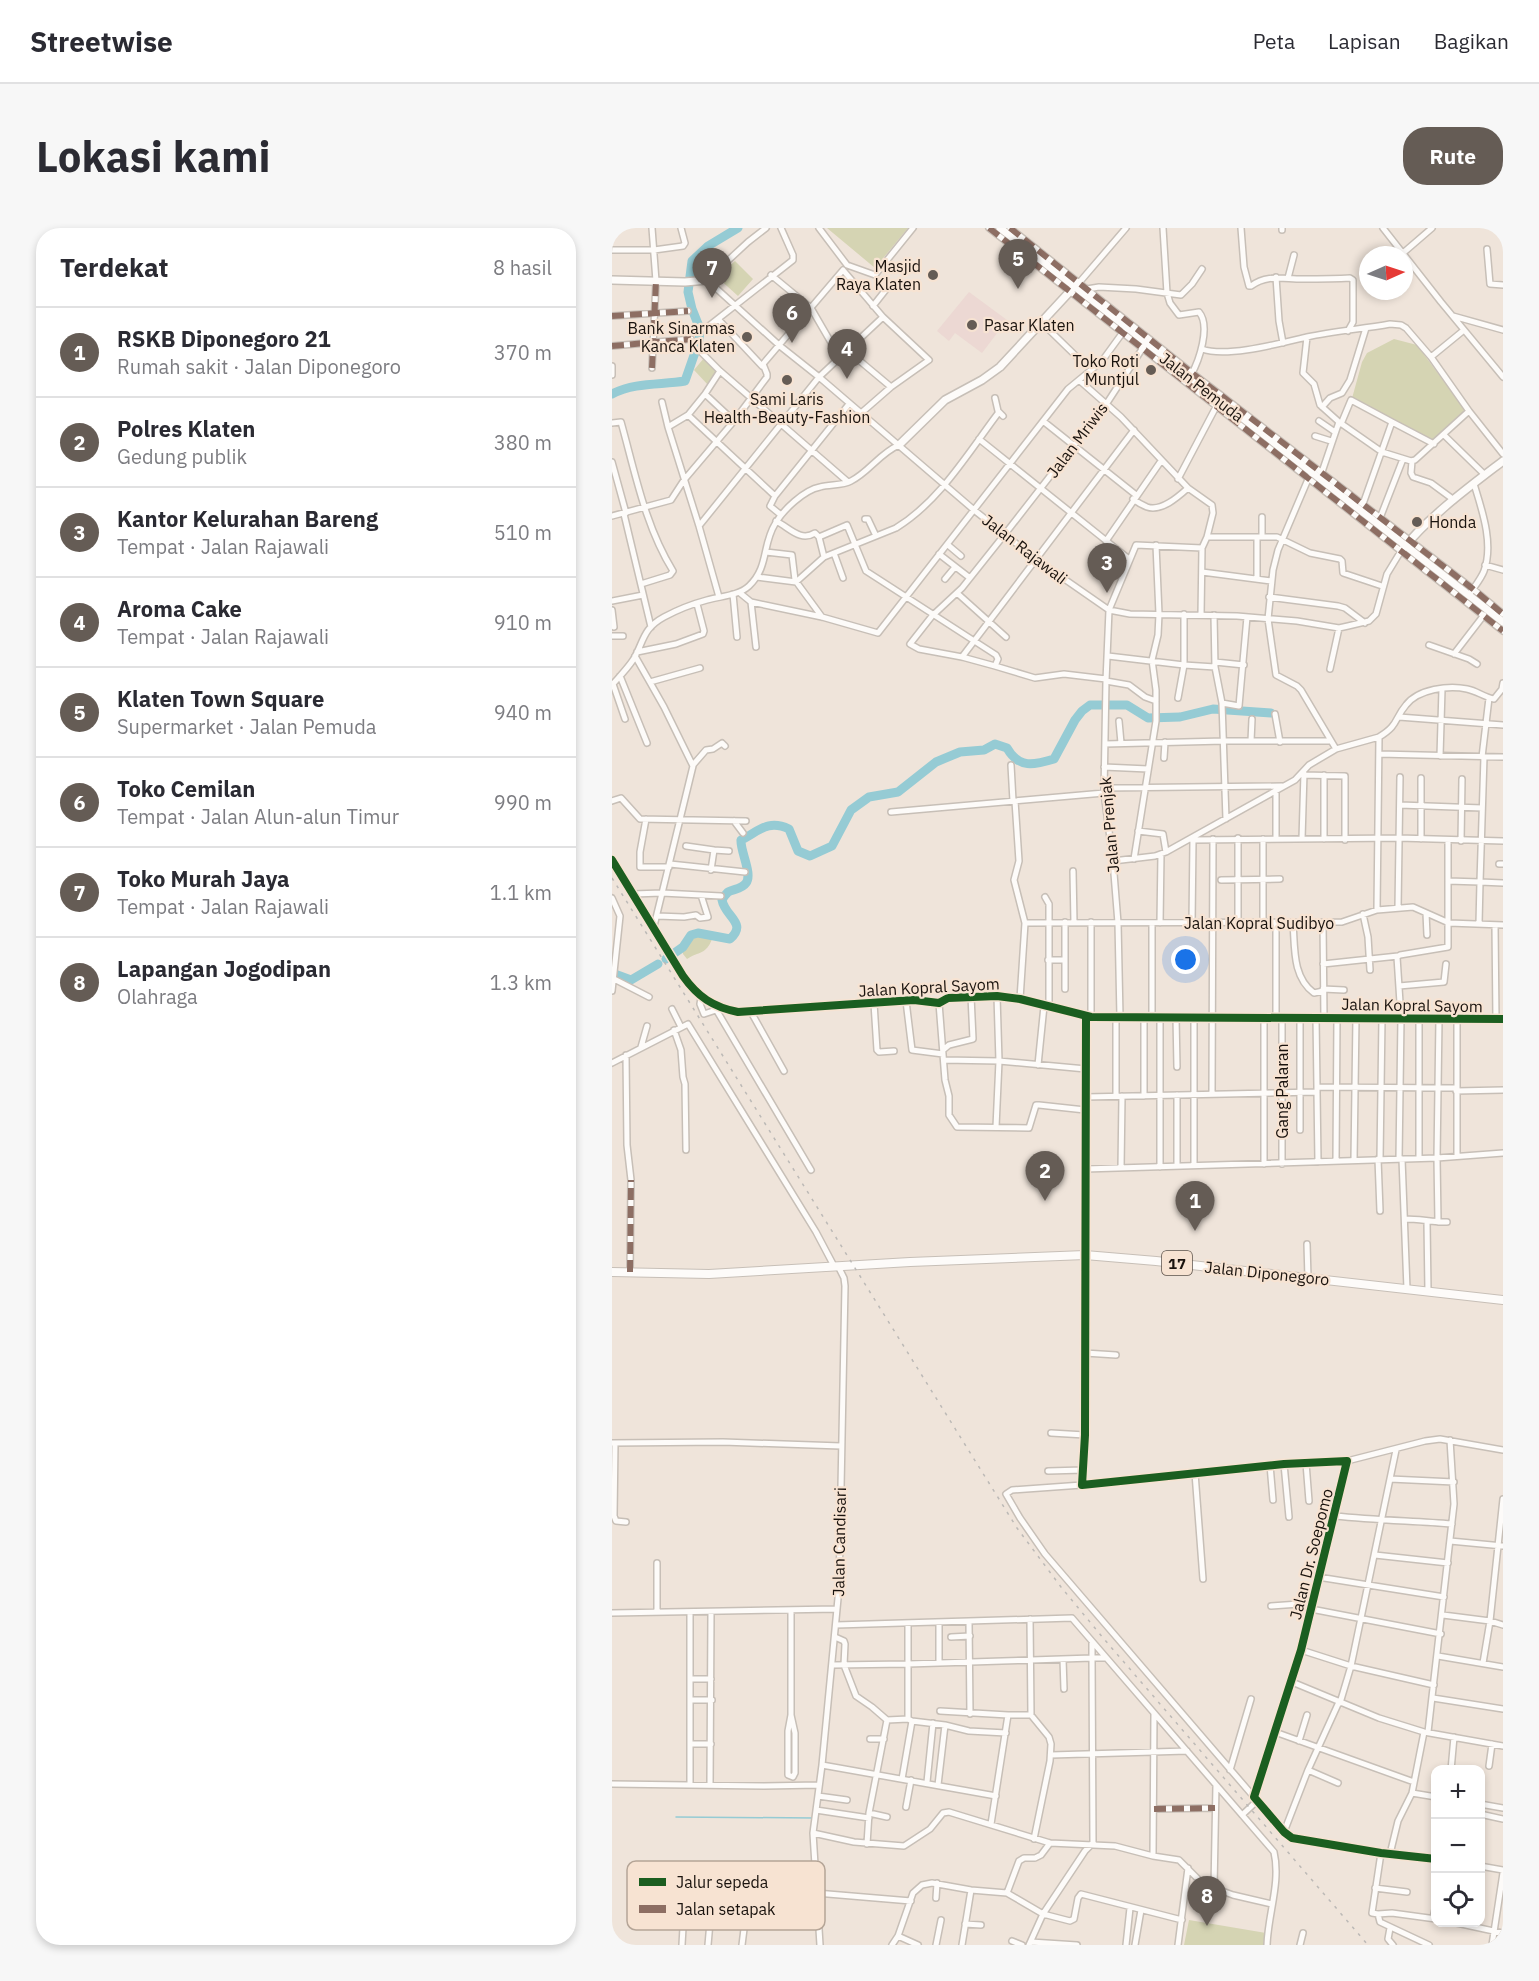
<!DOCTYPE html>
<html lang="id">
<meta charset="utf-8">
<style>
body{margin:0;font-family:"IBM Plex Sans",sans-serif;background:#f7f7f7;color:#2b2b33}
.controls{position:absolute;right:18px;bottom:18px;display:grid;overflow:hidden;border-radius:12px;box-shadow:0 3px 9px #0003}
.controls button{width:54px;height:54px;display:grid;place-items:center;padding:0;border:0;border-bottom:2px solid #e1e1e2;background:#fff;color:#2b2b33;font:30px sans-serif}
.compass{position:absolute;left:747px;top:18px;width:54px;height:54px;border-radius:50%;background:#fff;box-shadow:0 3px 9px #0003;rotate:87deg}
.you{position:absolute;left:574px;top:732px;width:21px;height:21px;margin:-15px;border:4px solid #fff;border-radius:50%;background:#1a73e8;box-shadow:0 0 0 9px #1a73e833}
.badge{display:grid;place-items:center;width:39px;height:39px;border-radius:50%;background:#655c55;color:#fff;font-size:20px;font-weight:700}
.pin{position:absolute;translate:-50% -50px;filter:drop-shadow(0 2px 3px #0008)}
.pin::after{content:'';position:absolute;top:32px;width:21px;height:18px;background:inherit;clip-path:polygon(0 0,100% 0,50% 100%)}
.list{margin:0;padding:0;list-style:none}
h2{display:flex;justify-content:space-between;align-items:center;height:78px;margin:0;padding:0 24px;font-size:26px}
h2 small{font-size:20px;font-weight:400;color:#7c7c81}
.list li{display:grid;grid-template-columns:39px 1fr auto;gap:18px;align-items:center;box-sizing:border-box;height:90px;padding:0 24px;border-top:2px solid #e1e1e2}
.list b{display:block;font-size:22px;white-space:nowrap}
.list p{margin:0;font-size:20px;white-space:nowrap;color:#7c7c81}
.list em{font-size:20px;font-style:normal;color:#7c7c81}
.icon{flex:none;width:33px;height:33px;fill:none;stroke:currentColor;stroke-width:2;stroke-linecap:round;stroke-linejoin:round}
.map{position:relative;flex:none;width:891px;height:1717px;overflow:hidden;border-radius:24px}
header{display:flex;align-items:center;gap:36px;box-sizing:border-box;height:84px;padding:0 30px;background:#fff;border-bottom:2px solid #e1e1e2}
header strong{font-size:28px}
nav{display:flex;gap:33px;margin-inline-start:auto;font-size:21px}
.intro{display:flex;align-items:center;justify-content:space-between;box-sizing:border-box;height:144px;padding:0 36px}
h1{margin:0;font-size:42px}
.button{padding:15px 27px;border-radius:24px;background:#655c55;color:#fff;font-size:21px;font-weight:700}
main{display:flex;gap:36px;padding:0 36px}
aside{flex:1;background:#fff;border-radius:24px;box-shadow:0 3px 9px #0003}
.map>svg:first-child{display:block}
.commercial{fill:#ecd8d3}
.green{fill:#d5d4b3}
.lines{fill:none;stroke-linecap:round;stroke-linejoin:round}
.stream{stroke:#95cbd4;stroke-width:1.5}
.river{stroke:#95cbd4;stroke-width:9}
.minor-casing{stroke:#c7bfb7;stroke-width:8}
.major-casing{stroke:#c7bfb7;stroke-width:10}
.highway-casing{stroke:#c7bfb7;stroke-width:10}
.minor{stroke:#fdfbf9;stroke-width:5}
.major{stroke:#fdfbf9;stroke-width:7}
.highway{stroke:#fdfbf9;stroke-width:8}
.rail{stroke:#bcb9b6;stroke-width:1.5;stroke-dasharray:3 6;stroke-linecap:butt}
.quiet{stroke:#8d6e63;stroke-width:6;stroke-dasharray:12 6;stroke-linecap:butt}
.cycleway-casing{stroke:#f7e3d2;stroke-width:11}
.cycleway{stroke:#1b5e20;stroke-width:8}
.poi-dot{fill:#655c55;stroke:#f7e3d2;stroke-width:2}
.labels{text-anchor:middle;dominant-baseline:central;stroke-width:4.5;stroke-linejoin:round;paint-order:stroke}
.shield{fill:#f7e3d2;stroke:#5c5149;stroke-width:1.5}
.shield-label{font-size:15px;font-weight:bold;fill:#1a130e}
.poi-label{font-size:16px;fill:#1a130e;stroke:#f7e3d2;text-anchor:end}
.street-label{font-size:16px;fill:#1a130e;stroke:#f7e3d2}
.key{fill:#f7e3d2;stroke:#b5a597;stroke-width:1.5}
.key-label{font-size:16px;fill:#1a130e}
</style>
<header>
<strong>Streetwise</strong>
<nav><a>Peta</a><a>Lapisan</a><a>Bagikan</a></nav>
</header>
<div class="intro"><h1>Lokasi kami</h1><a class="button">Rute</a></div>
<main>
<aside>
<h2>Terdekat<small>8 hasil</small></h2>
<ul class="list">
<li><span class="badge">1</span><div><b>RSKB Diponegoro 21</b><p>Rumah sakit · Jalan Diponegoro</p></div><em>370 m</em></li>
<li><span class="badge">2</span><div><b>Polres Klaten</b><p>Gedung publik</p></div><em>380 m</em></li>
<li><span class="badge">3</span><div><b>Kantor Kelurahan Bareng</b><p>Tempat · Jalan Rajawali</p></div><em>510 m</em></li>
<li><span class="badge">4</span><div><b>Aroma Cake</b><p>Tempat · Jalan Rajawali</p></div><em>910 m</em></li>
<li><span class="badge">5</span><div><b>Klaten Town Square</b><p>Supermarket · Jalan Pemuda</p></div><em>940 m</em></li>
<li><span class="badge">6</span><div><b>Toko Cemilan</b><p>Tempat · Jalan Alun-alun Timur</p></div><em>990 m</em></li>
<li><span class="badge">7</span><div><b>Toko Murah Jaya</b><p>Tempat · Jalan Rajawali</p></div><em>1.1 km</em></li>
<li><span class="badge">8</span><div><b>Lapangan Jogodipan</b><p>Olahraga</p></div><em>1.3 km</em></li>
</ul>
</aside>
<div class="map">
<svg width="891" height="1717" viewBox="0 0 891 1717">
<rect width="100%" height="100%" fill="#efe4da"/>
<path class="commercial" d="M357,64L395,92L370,125L343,105L337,113L325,103Z"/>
<path class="green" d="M215,0H296L263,40Z
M123,33L141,51L126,68L105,49Z
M782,111L805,117L853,182L822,216L739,174L750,134L755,125Z
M92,130L106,144L96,157L82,142Z
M86,705L96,707L100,711C94,727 87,723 75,731L71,726V719L79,707Z
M577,1692L654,1705L652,1717H572Z"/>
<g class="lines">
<path class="stream" d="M64,1589L202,1590"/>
<path class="river" d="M0,166C23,154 49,157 73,153L87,113L88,101L80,81L76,64L80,33L96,18L126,0
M54,731L71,719L79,707L86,705L118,711C136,695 113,689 110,672C111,670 115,665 116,664C122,661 130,661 134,655C141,646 128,623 129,612C147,603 156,591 177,601L186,623L198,628L220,618L239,582L257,569L286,564L324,534L348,524L372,522L383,516L395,520C407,541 422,537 442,531L463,492L470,483L478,477H515L536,490L568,489L601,481L659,485
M0,745L19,752L46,736"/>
<defs>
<path id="minor" d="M154,0L136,14L95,52L168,118L207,149L362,282L425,332L497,382L518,386L625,388L685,393L727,400L736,398L757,393L764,386L775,346L789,323
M207,0L235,37L263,47L301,0
M377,0L891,403
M398,0L580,145L861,361L891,386
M551,0L555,65L558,75L567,87L587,84C599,98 587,133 579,147
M629,0L632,39L637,58H639C655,46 671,51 690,51C706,51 722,51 738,50L741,52V94L736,103
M670,0V2
M771,0L829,74L891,149
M875,21L878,56L891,57
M0,22H42L71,18L73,15L69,0
M791,25L820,0
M159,47L199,80L228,130
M664,49L667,93L671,115
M676,50L682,27
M466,56L514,0
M475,61L487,59L524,61L569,67L580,56L590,41
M261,78L276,59
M0,88L76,83
M841,88L891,102
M106,91L150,138
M430,95L465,129
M93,101L181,32V27L169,0
M695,109L691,145L702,156L708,177L727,194L770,224L799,233L803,232L857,183L819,129L852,102
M0,118L79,111
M590,121C615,130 669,115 695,109C722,103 751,101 778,96L789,97L794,100L819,129
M236,123L279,159
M89,124L108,143L236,254
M0,138V147
M40,140L44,53L40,0
M467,152L509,189L576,260L600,277L601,285L595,309L590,320L589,387
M93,166L122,193
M383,170L386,183L391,188
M50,174L56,199
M710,179L718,170L730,165L738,152L754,100
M857,183L891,226
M76,187L163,268L237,176
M431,193L524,267
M707,193L723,204
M0,195L9,194C23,244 33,298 61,343L58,347L29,356
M729,196L739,172L780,194
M832,207L873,247
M703,208L719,213
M367,211L517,331
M800,233L799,245L801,249L819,255L842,272
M0,234L14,285
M710,244L727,194
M697,249L666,322L661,342L656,391L664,447L685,458L689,462L724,521
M566,251L605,177
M163,268L158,278L169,287
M521,271C525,274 530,277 535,279C549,284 566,269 576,260
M751,276L780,194L822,216
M12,286L39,399
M0,288L59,272L72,252L122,193L155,149V146L151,136L231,42L271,89L317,132L279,159L248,186
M650,289V308
M768,290L791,231
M253,291H256L264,308
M164,293C178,300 188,314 203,305L207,309L235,297L254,343L384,427L386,431L383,438L423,450L452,446L494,451
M87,298L56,199L76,187L93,166L108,143
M207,309L212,329
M595,309H665L698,325L728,331L730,333L731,345L770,358
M645,309V351
M494,313L549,233
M336,317L349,328
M154,324L180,327L183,352L210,389
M222,325L231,350
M327,326L358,350
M873,337L891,342
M590,344L659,353
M145,349L184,354L212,329L284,300C328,273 356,225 387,184
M333,351L343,339
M128,365L139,374L210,389L266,405L456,161L490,133L514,100
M345,365L394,409
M121,366L125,409
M857,367C862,359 869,351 872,343C882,316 870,282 862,256
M107,369L87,298L207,149L271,89
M657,369L726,378L733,380L753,395
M0,373L31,367
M139,374L144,419
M0,382L2,399
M602,387L603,439L610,475L627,478L635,389
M0,408H11
M817,417L857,431L865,436
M25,424L64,416L91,406L92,403L85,376
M842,426L872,387
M23,428L52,479L81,538L42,698
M496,428L572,437L603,439
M350,429L522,202
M603,434L632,437
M383,438L350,429L307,421L298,416L320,388L350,360L393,306L495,175L534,115
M718,441L727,400
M8,448L35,515
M494,453L517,457L533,469L544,473
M38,454L88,440
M1,456L13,491
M0,457C7,449 15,441 21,432C32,414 30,401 52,389C65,382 80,376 95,372C109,368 126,368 137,358C157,339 150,317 163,296C171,282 192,262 208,259C218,256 230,258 239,253C257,244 268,225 287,217
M566,470L572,437V386
M610,475L614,591
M663,486L668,514
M787,489L891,497
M507,493L509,515
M767,509C787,497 782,491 794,477C806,461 837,457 855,461C865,463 872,469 882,471L890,461L891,455
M639,513L640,491
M493,516L612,513H719
M767,526L891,529
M828,528L830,461
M870,529L877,470
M552,530L553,514
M81,537L94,522L101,521L110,515L113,518
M399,537L401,573
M492,539L536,541
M692,547L733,548V612
M492,560L670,558
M0,573L9,570L28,591L134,593
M403,573L407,633L402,652L413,695
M788,577L870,580
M279,584L492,565
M34,591L28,624V639H57
M122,593L131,605
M526,603L551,606L554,624
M626,610V695
M664,611V563
M690,611L692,545
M712,611V547
M809,611V550
M581,612L787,610L891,613
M849,613L850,551
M74,618L102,622L99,642
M102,622L117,623
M522,631L544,493V462L540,432L546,407L547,386L544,317
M0,632L71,748C86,769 101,779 126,784L302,772L327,775L336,770L385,768L408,771L479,789L891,791
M501,633L543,628L554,624L683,552L697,537L724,521L767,509L765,682
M58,636L133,644
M887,636H891
M461,643L462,695
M609,652L668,651
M836,653L868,654L872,529
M21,666L50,665L109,668
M433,669L437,676V779
M0,670L8,688L0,763
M786,680L788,549
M814,685L815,707
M751,686L756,709L758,742
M45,688L72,689L84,687L88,690L96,689L89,667
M453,694V761
M479,694V789
M711,694L712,790
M548,695L549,626
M580,695L581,612
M651,695V611
M681,695C683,719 680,749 702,765L711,763
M867,696L868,654L891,655
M883,697L884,791
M436,732H453
M711,736L786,728
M2,751L37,769
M787,758L832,754L834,736
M711,761L732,762
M89,770L88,776L92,786L104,782
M408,771L413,695L730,694L765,682L801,679L837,695L891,697
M294,773L300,822L331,826
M262,775L265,822L267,824L282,823
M327,775L333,852L337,868V887L345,899L417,900L424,877H427L473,882
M102,778L199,942
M60,781L69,799
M139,784L172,843
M540,788V695
M474,789L473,1207L470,1257L672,1236L735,1233L689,1422L642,1569L672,1604L680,1610L769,1625L824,1631
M508,789L506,695L501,633L492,565L494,453L497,382L524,317L590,320
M564,789L565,839
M582,789V937
M704,789L705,859
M652,790V936
M664,790V695
M62,802L69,822L71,849L73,856L74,922
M29,819L35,798
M331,822L337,817L361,811L359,768
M14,827L15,917L19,952L18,1044
M332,832L387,833L474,841
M0,835L76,796L204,1004L222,1038
M426,837L432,778
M844,863L891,862
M705,864L706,934
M600,866L601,611
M504,868V789
M532,868V788
M474,869L705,864V859L844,860
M384,899L387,833L385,768
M688,902V789
M845,928V791
M807,930V791
M766,931L768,983
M768,931L770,790
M787,931L789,790L785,729L788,727L836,719V612
M790,931L795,1061
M742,932L744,790
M724,933L725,790
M670,936V789
M565,938V867
M548,939V789
M509,940L510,868
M473,941L825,930L891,925
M793,991C808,991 820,994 835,994
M815,994L816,1063
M826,994L825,930L827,791
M695,1016L696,1050
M473,1125L504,1127
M439,1205L473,1207
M0,1215L111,1214L229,1218
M3,1215L2,1288L4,1293L14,1294
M735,1233L813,1213L828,1211L891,1222
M694,1235L697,1273
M672,1236L677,1289
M658,1237L661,1272
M436,1243L471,1242
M583,1245L591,1351
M778,1251L842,1254
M470,1257L400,1262L394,1266L408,1290L433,1326L642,1569
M723,1288C762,1292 801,1293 840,1296
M838,1313L891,1318
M763,1327L836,1335
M706,1349L832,1369
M659,1378L701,1375
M699,1381L829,1406
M179,1383V1487L176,1503V1547L181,1549L183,1545V1505L179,1487
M45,1384V1335
M0,1385L225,1381
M831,1387L878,1393L891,1397
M418,1391L419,1487L437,1509L439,1516L438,1533L422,1611
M357,1394L358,1486
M327,1395V1434
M296,1396V1491
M224,1397L460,1390L662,1624C669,1654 656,1686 655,1717
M223,1409L232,1413L233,1416L232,1437L244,1468L260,1479L275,1492L296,1491L300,1493L333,1497L357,1503L394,1505
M339,1409L358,1408
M480,1415V1430H493
M689,1422L739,1438L822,1457
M826,1428L891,1439
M451,1431L452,1461
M871,1435L878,1393L891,1271
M221,1437L296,1436L480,1430L481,1615L473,1623L431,1686L417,1717
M78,1451H99
M680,1454L767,1490L812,1504L891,1518
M821,1470L891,1481
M79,1472H100
M728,1475L739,1438L784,1222
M328,1483L396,1487
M663,1504L802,1554
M816,1504L842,1276L838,1212
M258,1511H272
M687,1513L695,1487
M78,1516H99
M439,1527L575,1523
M210,1537L384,1568
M877,1538L880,1516
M618,1542L639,1471
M696,1542L726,1555
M839,1542L842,1509
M290,1551L300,1493
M315,1554L321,1495
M0,1556L152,1558L207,1557
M78,1557V1385
M98,1557L99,1384
M326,1557L333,1497
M800,1565L824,1569
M206,1568L235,1572
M868,1576L891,1580
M294,1579L299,1552
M542,1581L603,1580
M204,1582L257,1590
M257,1585L275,1589
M868,1586L891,1591
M630,1587L645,1573
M379,1596L396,1487H419
M672,1604L696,1542L727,1474
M201,1605L242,1614L292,1618L318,1601L331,1585L337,1584L438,1615L503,1618L541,1628L567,1632L591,1656L621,1667L660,1676
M255,1616L257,1585L275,1492
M769,1625L760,1685L766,1686L768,1694L817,1717
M778,1626L786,1593L800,1565L812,1504
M541,1628L542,1486
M868,1638L891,1642
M602,1660L604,1557
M763,1660L795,1664
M204,1665L299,1673
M395,1665L407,1633L412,1630H423L429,1627L438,1615
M324,1670L325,1655
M72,1682L73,1661
M766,1686L780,1685L824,1691
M821,1690L824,1677
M840,1694L891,1705
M353,1696L369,1697
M778,1700L776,1711L781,1717
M286,1708L306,1717
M400,1713L410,1717
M419,1714L465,1717
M70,1717L72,1682L99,1683
M96,1717L99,1683L129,1682H132L134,1685L130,1717
M208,1717L201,1605L210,1537L227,1360L233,1058L232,1050L226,1038
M280,1717L286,1708L301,1665L310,1657L320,1655L359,1662L395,1665L431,1686L458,1693L462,1691L466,1670L469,1666L570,1692
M324,1717L329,1692
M350,1717L359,1662
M514,1717L518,1680
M523,1717L529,1682
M566,1717L576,1640
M688,1717L691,1705
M880,1717L891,1645"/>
<path id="major" d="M388,0L891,394
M0,52L73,54L95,52
M287,217L333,172L370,152L388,139L462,59
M789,323C816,289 857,259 891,233"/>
<path id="highway" d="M0,1044L97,1046L298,1034L473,1027L544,1033L891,1072"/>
</defs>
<use href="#minor" class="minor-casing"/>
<use href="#major" class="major-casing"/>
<use href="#highway" class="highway-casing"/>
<use href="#minor" class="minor"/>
<use href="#major" class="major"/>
<use href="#highway" class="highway"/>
<path class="rail" d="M0,650L405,1300L449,1359L492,1411L756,1717"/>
<path class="quiet" d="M377,0L891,403
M398,0L580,145L861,361L891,386
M0,88L76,83
M0,118L79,111
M40,140L44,53
M18,1044L19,952
M542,1581L603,1580"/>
<defs>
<path id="cycleway" d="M0,632L71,748C86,769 101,779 126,784L302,772L327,775L336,770L385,768L408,771L479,789L891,791
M474,789L473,1207L470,1257L672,1236L735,1233L689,1422L642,1569L672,1604L680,1610L769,1625L824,1631"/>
</defs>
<use href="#cycleway" class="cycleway-casing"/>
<use href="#cycleway" class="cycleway"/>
</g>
<g class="poi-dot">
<circle cx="321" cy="47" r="6"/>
<circle cx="360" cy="97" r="6"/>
<circle cx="135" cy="109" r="6"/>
<circle cx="539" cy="142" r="6"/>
<circle cx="175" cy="152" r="6"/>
<circle cx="805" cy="294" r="6"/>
</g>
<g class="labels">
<rect class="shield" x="550" y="1023" width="30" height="24" rx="4.5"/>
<g class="shield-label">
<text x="565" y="1035">17</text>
</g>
<g class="poi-label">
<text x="309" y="38">Masjid<tspan x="309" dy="18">Raya Klaten</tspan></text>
<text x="372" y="97" text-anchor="start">Pasar Klaten</text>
<text x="123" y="100">Bank Sinarmas<tspan x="123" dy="18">Kanca Klaten</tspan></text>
<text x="527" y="133">Toko Roti<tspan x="527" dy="18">Muntjul</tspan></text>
<text x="175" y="171" text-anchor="middle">Sami Laris<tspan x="175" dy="18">Health-Beauty-Fashion</tspan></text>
<text x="817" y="294" text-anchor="start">Honda</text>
</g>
<g class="street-label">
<text transform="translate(590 159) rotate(38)">Jalan Pemuda</text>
<text transform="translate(465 212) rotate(-53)">Jalan Mriwis</text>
<text transform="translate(413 321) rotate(38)">Jalan Rajawali</text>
<text transform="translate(497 597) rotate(-95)">Jalan Prenjak</text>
<text x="647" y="695">Jalan Kopral Sudibyo</text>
<text transform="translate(317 759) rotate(-3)">Jalan Kopral Sayom</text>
<text transform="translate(800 777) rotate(1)">Jalan Kopral Sayom</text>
<text transform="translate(670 863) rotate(-90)">Gang Palaran</text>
<text transform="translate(655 1045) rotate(6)">Jalan Diponegoro</text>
<text transform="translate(227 1314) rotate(-89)">Jalan Candisari</text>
<text transform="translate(699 1326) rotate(-76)">Jalan Dr. Soepomo</text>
</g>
</g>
<rect x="15" y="1633" width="198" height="69" rx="9" class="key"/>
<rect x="27" y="1650" width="27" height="8" fill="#1b5e20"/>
<rect x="27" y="1677" width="27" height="8" fill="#8d6e63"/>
<g class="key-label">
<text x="64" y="1660">Jalur sepeda</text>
<text x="64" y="1687">Jalan setapak</text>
</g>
</svg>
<div class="controls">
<button>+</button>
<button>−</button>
<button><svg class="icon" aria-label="locate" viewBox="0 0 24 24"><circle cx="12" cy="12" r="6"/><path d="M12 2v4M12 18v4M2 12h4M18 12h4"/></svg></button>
</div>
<svg class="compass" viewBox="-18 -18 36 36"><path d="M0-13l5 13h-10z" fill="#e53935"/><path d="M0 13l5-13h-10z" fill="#7c7c81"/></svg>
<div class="you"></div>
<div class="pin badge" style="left:583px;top:1003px">1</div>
<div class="pin badge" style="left:433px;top:973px">2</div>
<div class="pin badge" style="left:495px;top:365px">3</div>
<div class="pin badge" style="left:235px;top:151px">4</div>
<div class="pin badge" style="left:406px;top:61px">5</div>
<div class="pin badge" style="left:180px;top:115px">6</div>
<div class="pin badge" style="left:100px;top:70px">7</div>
<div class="pin badge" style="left:595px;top:1698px">8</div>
</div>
</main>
